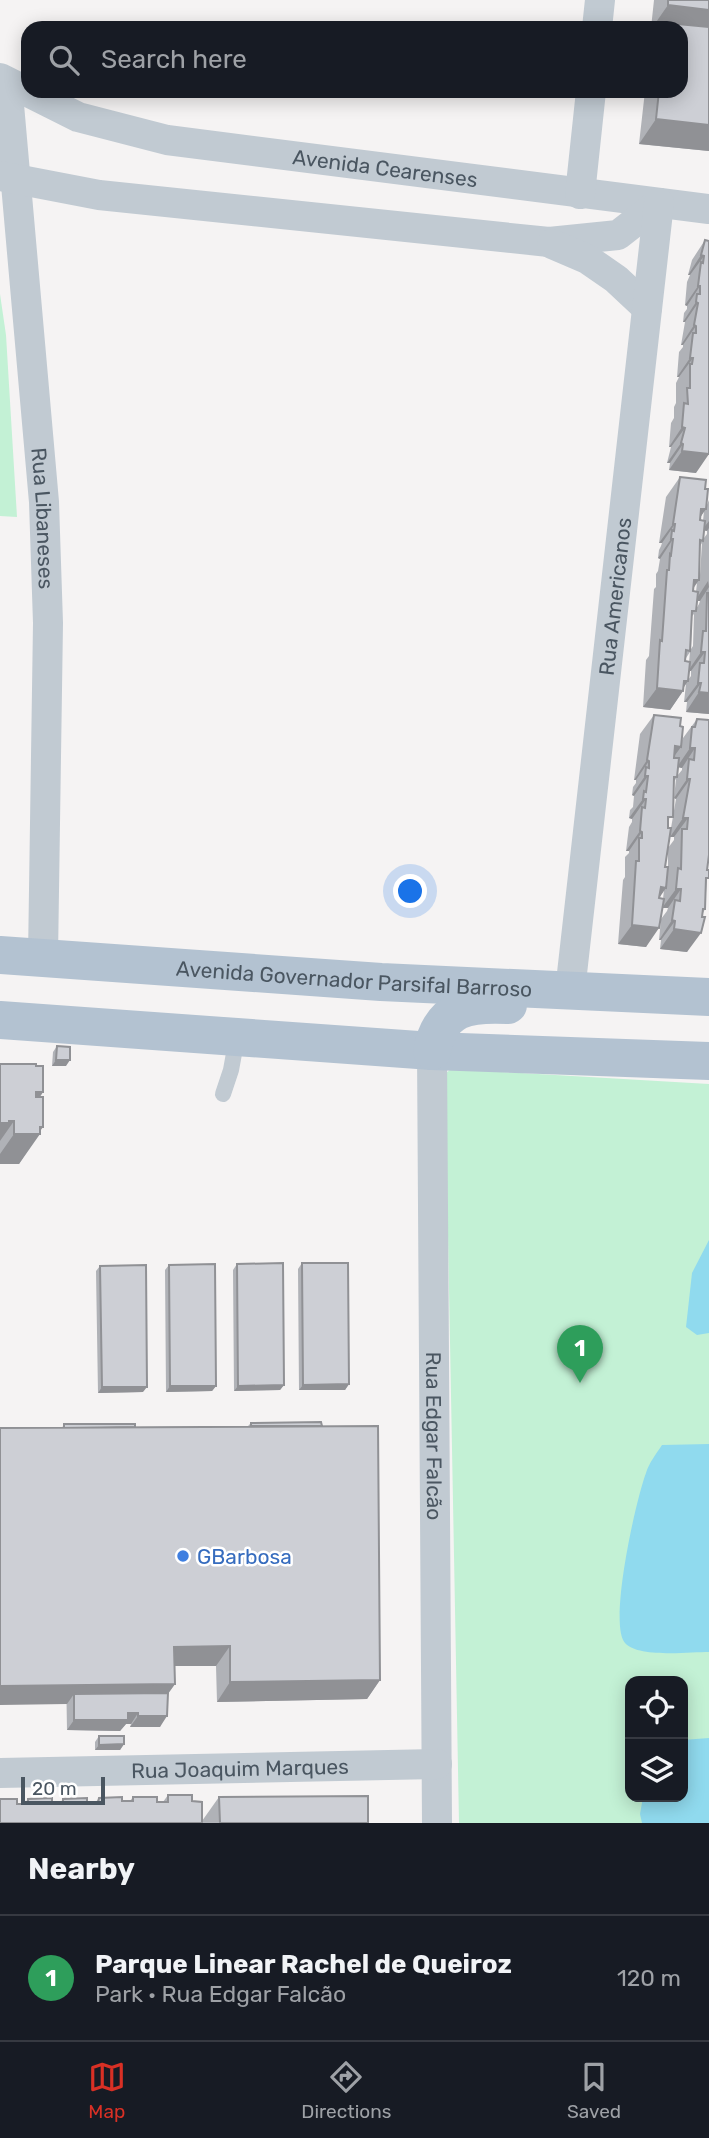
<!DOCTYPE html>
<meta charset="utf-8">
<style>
body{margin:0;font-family:Rubik,sans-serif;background:#20242c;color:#f1f3f6}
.controls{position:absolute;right:21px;bottom:21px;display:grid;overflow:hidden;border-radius:14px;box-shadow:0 4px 18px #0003}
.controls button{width:63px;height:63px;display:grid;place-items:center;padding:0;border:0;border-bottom:2px solid #363941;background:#171b24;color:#f1f3f6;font:35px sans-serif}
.scale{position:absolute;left:21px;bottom:18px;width:84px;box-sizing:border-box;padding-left:7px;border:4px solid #4a5661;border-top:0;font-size:19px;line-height:24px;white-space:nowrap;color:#4a5661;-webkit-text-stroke:5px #fff;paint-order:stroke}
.you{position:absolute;left:411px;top:892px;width:24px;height:24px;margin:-18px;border:5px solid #fff;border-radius:50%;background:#1a73e8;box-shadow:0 0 0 10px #1a73e833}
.badge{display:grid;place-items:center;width:46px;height:46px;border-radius:50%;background:#d93025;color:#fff;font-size:23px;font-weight:700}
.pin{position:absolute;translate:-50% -58px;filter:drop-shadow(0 2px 4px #0008)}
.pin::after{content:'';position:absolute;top:37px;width:24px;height:21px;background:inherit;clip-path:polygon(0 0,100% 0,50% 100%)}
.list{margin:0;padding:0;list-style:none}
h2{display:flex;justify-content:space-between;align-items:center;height:91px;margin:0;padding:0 28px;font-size:30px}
h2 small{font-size:23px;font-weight:400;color:#9ea1a6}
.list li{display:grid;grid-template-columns:46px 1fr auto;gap:21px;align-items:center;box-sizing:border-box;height:126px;padding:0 28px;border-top:2px solid #363941}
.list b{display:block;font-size:26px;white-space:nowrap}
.list p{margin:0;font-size:23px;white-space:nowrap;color:#9ea1a6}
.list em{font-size:23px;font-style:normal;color:#9ea1a6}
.icon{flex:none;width:38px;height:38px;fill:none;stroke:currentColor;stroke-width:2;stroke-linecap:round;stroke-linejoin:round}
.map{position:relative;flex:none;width:709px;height:1823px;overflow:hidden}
.search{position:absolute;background:#171b24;box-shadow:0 4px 18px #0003;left:21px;right:21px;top:21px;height:77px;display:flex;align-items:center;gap:18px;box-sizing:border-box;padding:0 24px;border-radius:21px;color:#9ea1a6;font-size:26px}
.sheet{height:217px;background:#171b24}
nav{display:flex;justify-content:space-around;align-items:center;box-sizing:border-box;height:98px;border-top:2px solid #363941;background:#171b24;font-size:19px;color:#9ea1a6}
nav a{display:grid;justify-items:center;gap:4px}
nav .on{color:#d93025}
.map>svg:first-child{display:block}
.green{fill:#c3f1d5;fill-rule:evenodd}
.water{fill:#90daee}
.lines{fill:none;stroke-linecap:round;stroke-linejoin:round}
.service{stroke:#c1cad2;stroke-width:16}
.minor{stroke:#c1cad2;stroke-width:30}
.primary{stroke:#b3c2d1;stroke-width:38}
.wall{fill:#b0b2b7;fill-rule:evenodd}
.shaded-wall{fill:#909195}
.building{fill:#cdcfd5;stroke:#909195;stroke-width:2}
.shop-dot{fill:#3f7fe0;stroke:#fff;stroke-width:2.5}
.labels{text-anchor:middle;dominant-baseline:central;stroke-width:5;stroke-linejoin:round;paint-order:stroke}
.street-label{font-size:21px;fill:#4a5661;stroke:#fff}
.shop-label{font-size:21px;fill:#366cbe;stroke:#fff;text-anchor:start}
</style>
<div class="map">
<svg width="709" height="1823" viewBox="0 0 709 1823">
<rect width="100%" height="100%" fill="#f5f3f3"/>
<path class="green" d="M0,294L6,335L17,517L0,516Z
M451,1069L709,1084V1823H459L445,1074ZM630,1681H683V1797H630Z"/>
<path class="water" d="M709,1240V1333L697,1335L686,1327L692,1273Z
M709,1444V1652C689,1652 638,1658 625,1643C608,1624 636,1499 646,1473C649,1463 656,1454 662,1445Z
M709,1738V1823H642L640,1814L643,1797H683V1740Z"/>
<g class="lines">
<path class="service" d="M223,1094L231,1070L237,1037"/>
<g class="minor">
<path d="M597,28L600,0"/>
<path id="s1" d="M0,78L78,117L167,140L709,209"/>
<path id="s2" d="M7,82L44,502L48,623L43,957"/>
<path d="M0,176L99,195L549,242L618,235L659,203"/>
<path d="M580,194L591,91"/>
<path d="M552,244L587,259L616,279L647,308"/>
<path id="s3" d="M570,991L659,203"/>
<path id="s4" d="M432,1051L437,1823"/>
<path id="s5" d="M0,1773L437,1764"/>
</g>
<g class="primary">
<path id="s6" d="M0,955L381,982L709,997"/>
<path d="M0,1020L432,1051L709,1061"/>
<path d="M432,1051C441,1007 468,1003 508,1005"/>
</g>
</g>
<path class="wall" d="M654,0H709V151L639,144L645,91H681V28H651Z
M705,240L696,473L669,470L670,463H667L671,447H669L671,423L674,418V407L676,403V383L679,377H677L679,352L683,347V345H681L685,322H683L684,313L687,309V306L685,305L687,282L690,275H688L692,260Z
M680,477L705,489L706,507L709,500V714L686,712L687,702H684L686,684L684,687L683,691L670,710L643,707L646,660L649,656L654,589L656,587V574L658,571L660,559L658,558L659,550L661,546L662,543H659L666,497ZM704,511L703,521L700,520V518ZM704,530L707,531V534L704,538ZM702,543L700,575L699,578L700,546ZM697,583L696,592L693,591V589ZM697,601H700L699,604L696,609ZM694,614L693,646L691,649L692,616ZM690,652L689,662L685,661L686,658ZM689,671H691V676L688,680Z
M654,715L680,726L681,743L683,738L697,719L708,860L705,909L703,913L687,952L660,949L661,940H659L661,919L667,911L668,908H663L646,947L618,944L623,880L625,877V857L629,853V851H626L629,827L632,822V819L629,818L630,810L633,807L634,796L632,795L633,787L636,783V780H634L640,734ZM678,767L682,768V770L677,776ZM676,779L674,798L676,799L671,828H668L674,781ZM670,837H674V840L668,848V867H665ZM664,890L663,899L659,898V897Z
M57,1046L66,1066H52L53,1052Z
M0,1064L36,1066L43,1092L40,1097V1131L19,1164H0Z
M302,1263L349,1384L345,1390H299L298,1269Z
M237,1264L284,1385L280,1390L234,1391L233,1270Z
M169,1265L216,1386L212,1391L166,1392L165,1270Z
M100,1266L143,1392L98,1393L96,1271Z
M251,1423L322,1426L380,1680L367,1699L217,1702L216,1666H174L175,1684L168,1694L160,1727H130L131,1724H126L120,1731L67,1730L62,1428L64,1424L135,1427L248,1426Z
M99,1736L124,1744L120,1750H95V1742Z
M168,1795L192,1801L202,1821L219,1797L368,1823H0L17,1804H24L28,1799L52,1803H60L63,1799L87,1803H95L99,1798L130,1801L133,1797L157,1802H163Z"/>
<path class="shaded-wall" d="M668,5L709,10V36L667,23L663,28H652Z
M656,119L709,125V151L639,144Z
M701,255L704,256L690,275H688Z
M698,286H700L687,306L685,305Z
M696,302L698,303L685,322H683Z
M694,325L696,326L683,345H681Z
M690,358H693L679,377H677Z
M682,427L685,428L671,447H669Z
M681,443L683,444L670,463H667Z
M682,451L709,454L696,473L669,470Z
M701,509H706L692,529Z
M709,521V528L707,531L702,530Z
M673,524H675L662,543H659Z
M671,539H673L660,559L658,558Z
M694,580H699L685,599Z
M708,581L709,587L700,601H695Z
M701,652H705L691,671H688Z
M684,681H688L681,691H683L670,710L643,707L657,688Z
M698,683H701L687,702H684Z
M699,692L709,693V714L686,712Z
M675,746L681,747L667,766Z
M690,748H695L682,768L677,767Z
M647,760L649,761L636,780H634Z
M645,776H648L634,796L632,795Z
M687,779H690L676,799L674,798Z
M643,799H646L632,819L629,818Z
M683,818H688L674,837H670Z
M640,831L642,832L629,851H626Z
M661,887L666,888L653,907Z
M676,889H681L668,908H662Z
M672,920L675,921L661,940H659Z
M632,925L659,928L646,947L618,944Z
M674,929L701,933L687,952L660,949Z
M56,1060H70L66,1066H52Z
M36,1092H43L22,1122Z
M9,1121H14L0,1141V1125L1,1123Z
M43,1127L38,1134H40L19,1164H0V1154L14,1134Z
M349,1384L345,1390H299L303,1385Z
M284,1385L280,1390L234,1391L238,1386Z
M170,1386H216L212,1391L166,1392Z
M102,1387H147L143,1392L98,1393Z
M230,1646L216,1666H161L174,1647Z
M380,1680L367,1699L217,1702L230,1682Z
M175,1684L161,1703L74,1694L67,1704L0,1705V1686Z
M128,1713H138L131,1724H126L120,1731L67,1730L74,1720Z
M138,1716H167L160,1727H130Z
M124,1744L120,1750H95L99,1745Z"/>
<path class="building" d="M668,0H709V10L668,5Z
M667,23L709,27V125L656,119L659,91H681V28H666Z
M705,240L709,241V454L682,451L683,444L681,443L685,428L682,427L684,403L688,404L687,388H690V364H692L693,358H690L693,333H696V326L694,325L698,303L696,302L697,294H700V286H698L701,262L703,263L704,256L701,255Z
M680,477L706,480L705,489H708L706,509H701L700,520L705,521L703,541L700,540L699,580H694L693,591L698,592L696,611H692L690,651L686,650L685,661L690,662L688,681H684L683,691L657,688L660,640L662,641L667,570H669L670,554L671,555L673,539H671L672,530L674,531L675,524H673Z
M707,593H709V693L699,692L701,683H698L700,663H704L705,652H701L703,631H706Z
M654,715L681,718L680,726L683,727L681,747L675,746L674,758H679L677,777H674L673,817H668V828H671L665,867H668L666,888L661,887L659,898L664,899L659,928L632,925L636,861H639V838H642V832L640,831L642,807L645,808L646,799H643L644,791L646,792L648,776H645L646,767L649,768V761L647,760Z
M697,719L709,720V855L707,870H709V878H706L705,909H703L702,917H705L701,933L674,929L675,921L672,920L675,900L680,901L681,889H676L678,868L681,869L682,829H687L688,818H683L690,779H687L689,759L694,760L695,748H690L692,727H695Z
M57,1046L70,1047V1060H56Z
M0,1064H36V1066H43V1092H36V1097H43V1127H40V1134H14V1121H9V1123H1V1135H0Z
M283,1263L284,1385L238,1386L237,1264Z
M302,1263H348L349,1384L303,1385Z
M215,1264L216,1386H170L169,1265Z
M146,1265L147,1387H102L100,1266Z
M321,1422L322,1426H251V1423Z
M64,1424H135V1427L64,1428Z
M378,1426L380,1680L230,1682V1646L174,1647L175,1684L0,1686V1428Z
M168,1693L167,1716H138V1713H128V1720H74V1694Z
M99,1736H124V1744L99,1745Z
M168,1795H192V1801L202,1802V1823H0V1799H17V1804H28V1799L52,1798V1803H63V1799L87,1798V1803H98L99,1798L122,1797V1801H133V1797H157V1802H168Z
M368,1796V1823H220L219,1797Z"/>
<circle class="shop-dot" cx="183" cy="1556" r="7"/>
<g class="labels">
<g class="street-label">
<text stroke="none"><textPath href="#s1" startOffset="399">Avenida Cearenses</textPath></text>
<text stroke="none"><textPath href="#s2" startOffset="438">Rua Libaneses</textPath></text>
<text stroke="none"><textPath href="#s3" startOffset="397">Rua Americanos</textPath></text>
<text stroke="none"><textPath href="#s6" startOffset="355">Avenida Governador Parsifal Barroso</textPath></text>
<text stroke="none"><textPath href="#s4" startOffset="385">Rua Edgar Falcão</textPath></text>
<text stroke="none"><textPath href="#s5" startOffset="240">Rua Joaquim Marques</textPath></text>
</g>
<g class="shop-label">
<text x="197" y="1556">GBarbosa</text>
</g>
</g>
</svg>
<div class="controls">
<button><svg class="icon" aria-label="locate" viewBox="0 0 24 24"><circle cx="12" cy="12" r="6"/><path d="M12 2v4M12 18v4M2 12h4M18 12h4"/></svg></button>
<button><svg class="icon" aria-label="layers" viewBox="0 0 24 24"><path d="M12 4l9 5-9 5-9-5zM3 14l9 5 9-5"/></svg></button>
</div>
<div class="scale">20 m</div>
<div class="you"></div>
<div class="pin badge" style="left:580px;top:1383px;background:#2e9e5b">1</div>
<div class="search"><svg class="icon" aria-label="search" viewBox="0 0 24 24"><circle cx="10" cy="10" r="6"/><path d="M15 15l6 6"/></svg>Search here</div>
</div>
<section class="sheet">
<h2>Nearby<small></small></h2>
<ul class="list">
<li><span class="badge" style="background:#2e9e5b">1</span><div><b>Parque Linear Rachel de Queiroz</b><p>Park · Rua Edgar Falcão</p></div><em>120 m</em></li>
</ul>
</section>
<nav>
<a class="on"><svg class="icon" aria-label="map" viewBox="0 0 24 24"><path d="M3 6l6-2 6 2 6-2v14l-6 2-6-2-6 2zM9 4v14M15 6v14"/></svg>Map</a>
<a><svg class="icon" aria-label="directions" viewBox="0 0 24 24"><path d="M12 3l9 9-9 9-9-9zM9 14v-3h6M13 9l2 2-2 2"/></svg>Directions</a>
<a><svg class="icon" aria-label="saved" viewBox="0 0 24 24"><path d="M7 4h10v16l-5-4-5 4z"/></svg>Saved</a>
</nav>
